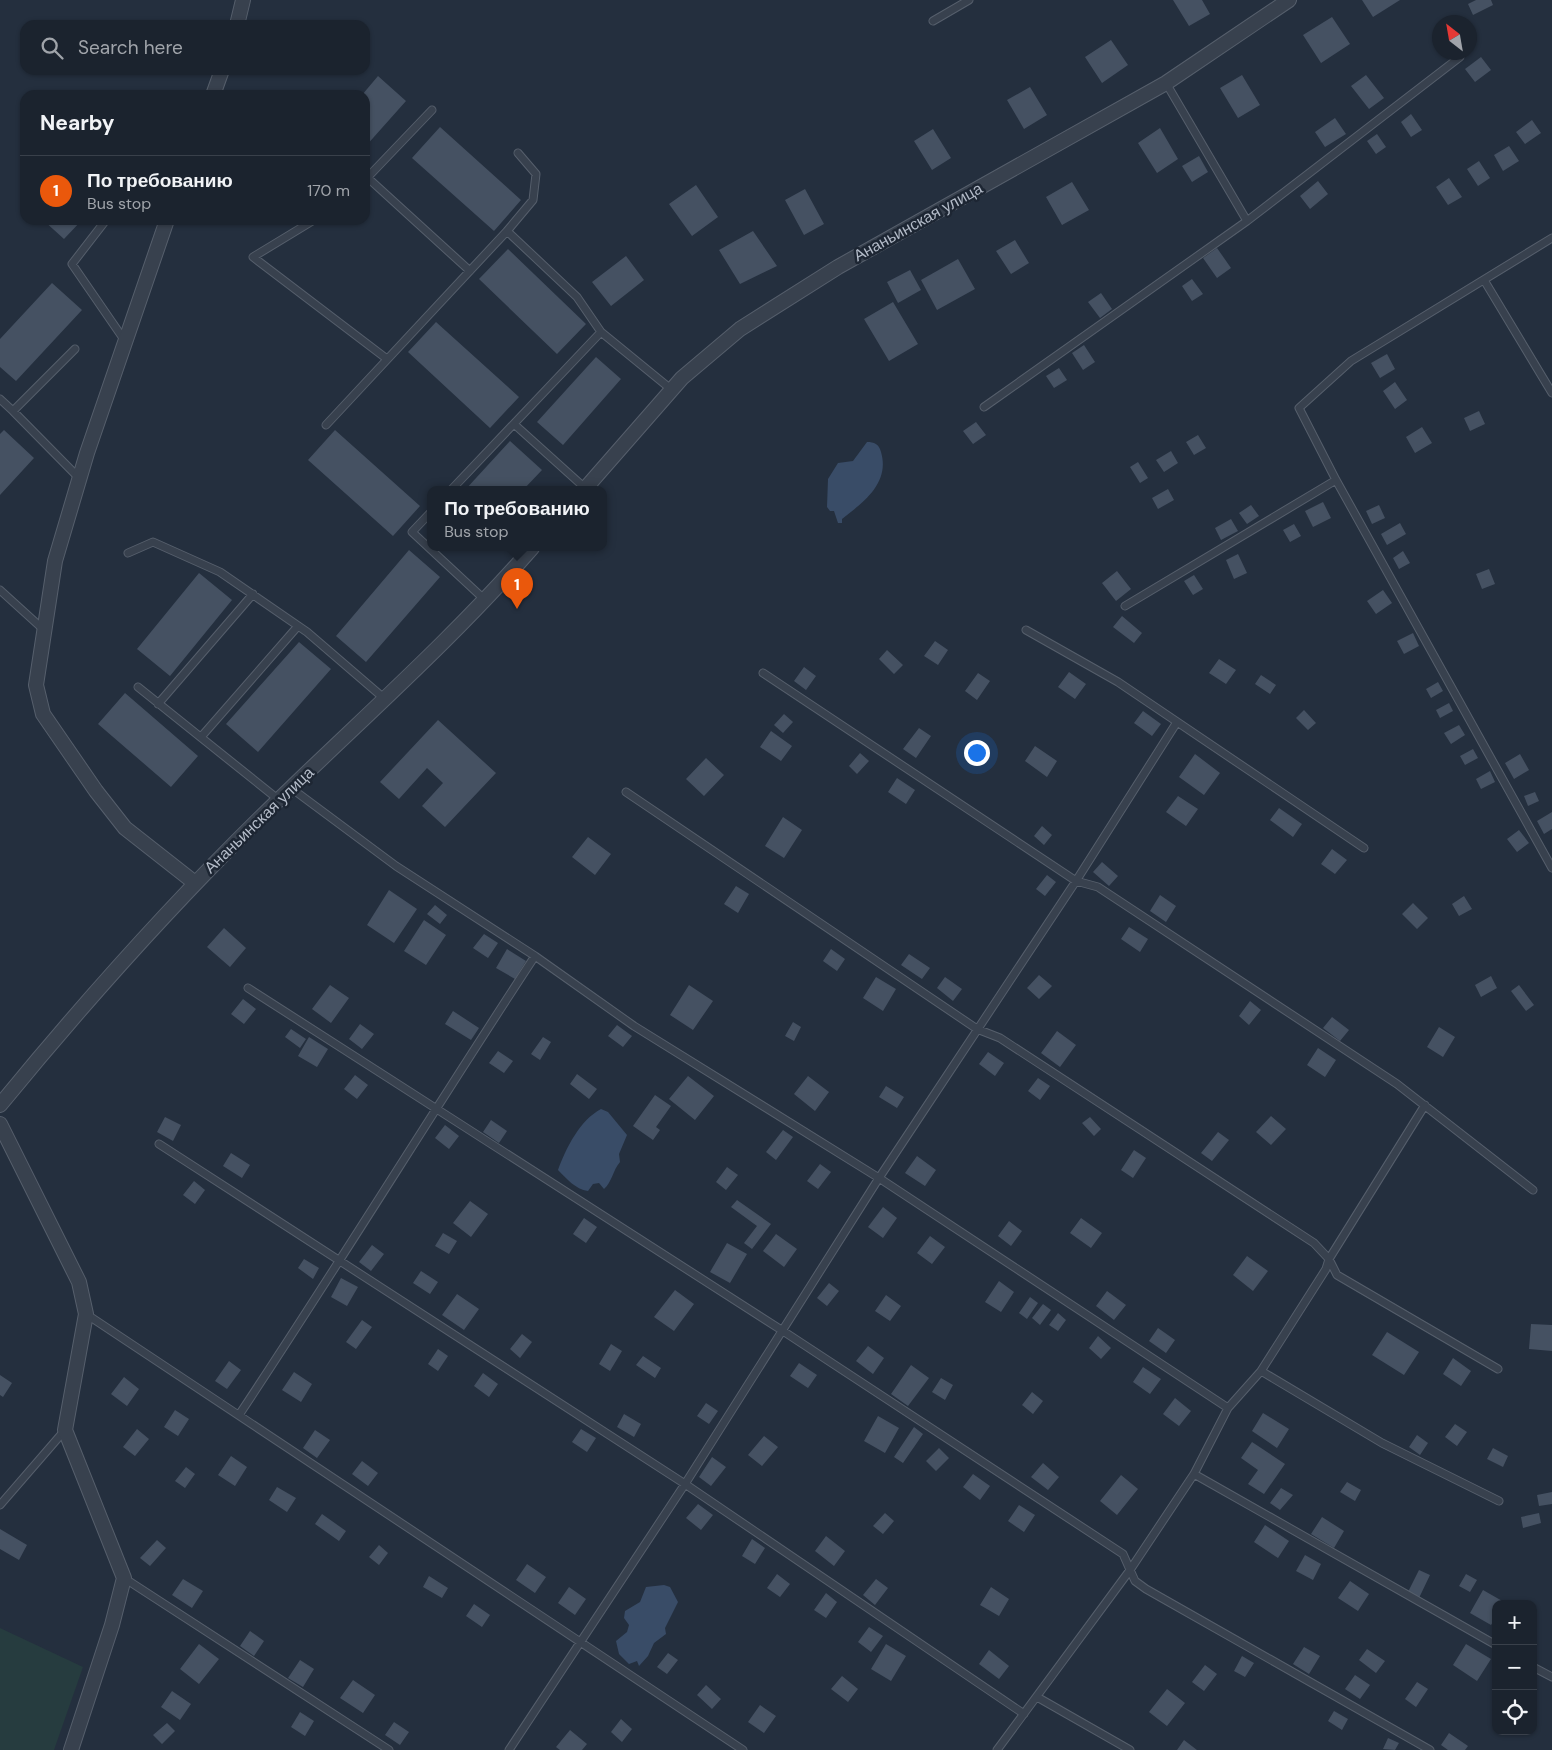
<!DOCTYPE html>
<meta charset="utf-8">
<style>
body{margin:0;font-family:"DM Sans",sans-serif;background:#242b36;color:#f1f3f6}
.controls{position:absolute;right:15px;bottom:15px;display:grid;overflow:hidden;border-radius:10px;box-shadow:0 1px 4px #0004}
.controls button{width:45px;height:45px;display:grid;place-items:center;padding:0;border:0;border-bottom:1px solid #39404a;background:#1b232e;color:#f1f3f6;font:25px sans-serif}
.compass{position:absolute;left:1432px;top:15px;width:45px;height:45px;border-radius:50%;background:#1b232e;box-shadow:0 1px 4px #0004;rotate:329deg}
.you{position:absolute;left:976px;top:752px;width:18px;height:18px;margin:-12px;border:4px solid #fff;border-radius:50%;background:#1a73e8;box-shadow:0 0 0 8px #1a73e833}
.badge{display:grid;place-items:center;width:32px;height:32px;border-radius:50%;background:#ea580c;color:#fff;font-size:16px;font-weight:700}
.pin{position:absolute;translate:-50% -41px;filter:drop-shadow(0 1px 2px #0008)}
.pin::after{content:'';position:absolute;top:26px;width:18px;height:15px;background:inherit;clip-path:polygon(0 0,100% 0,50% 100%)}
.popup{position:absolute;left:427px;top:486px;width:180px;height:65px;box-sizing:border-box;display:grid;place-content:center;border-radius:10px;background:#1b232e;filter:drop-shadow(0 1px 4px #0005);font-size:16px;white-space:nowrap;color:#a0a4aa}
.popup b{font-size:19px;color:#f1f3f6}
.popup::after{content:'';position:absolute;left:50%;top:100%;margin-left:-10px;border:10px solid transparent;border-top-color:#1b232e}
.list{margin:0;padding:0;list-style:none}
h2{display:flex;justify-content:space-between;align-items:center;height:65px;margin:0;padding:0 20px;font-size:21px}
h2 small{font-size:16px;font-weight:400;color:#a0a4aa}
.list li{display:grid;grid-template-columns:32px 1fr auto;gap:15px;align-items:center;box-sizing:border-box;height:70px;padding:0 20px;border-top:1px solid #39404a}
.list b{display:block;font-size:19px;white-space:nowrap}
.list p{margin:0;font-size:16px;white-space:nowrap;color:#a0a4aa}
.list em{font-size:16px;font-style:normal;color:#a0a4aa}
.icon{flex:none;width:28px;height:28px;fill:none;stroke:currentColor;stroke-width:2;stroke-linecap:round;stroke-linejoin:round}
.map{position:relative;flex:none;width:1552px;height:1750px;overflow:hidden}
.search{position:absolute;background:#1b232e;box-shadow:0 1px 4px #0004;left:20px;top:20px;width:350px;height:55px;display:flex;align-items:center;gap:12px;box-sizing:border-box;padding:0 18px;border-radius:15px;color:#a0a4aa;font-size:19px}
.panel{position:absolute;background:#1b232e;box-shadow:0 1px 4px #0004;left:20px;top:90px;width:350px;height:135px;border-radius:15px}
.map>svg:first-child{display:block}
.green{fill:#263c3f}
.water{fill:#394c67}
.building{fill:#455162}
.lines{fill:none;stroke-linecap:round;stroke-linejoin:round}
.lane-casing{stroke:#565f6c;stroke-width:9}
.street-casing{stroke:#565f6c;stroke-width:16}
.lane{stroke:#38414e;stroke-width:7}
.street{stroke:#38414e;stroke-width:14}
.labels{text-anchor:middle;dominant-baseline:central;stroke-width:5;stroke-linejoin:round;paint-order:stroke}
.street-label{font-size:16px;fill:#b4bcc9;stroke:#1d2633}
</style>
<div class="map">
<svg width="1552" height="1750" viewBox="0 0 1552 1750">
<rect width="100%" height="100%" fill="#242f3e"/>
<path class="green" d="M0,1628L83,1667L54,1750H0Z"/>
<path class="water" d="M867,442C874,442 879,444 881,452C890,483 864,502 842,519V523H838L834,511H830L827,507L828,479L838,463L853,461Z
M601,1109L608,1112L627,1135L619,1154L620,1162C613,1170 612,1182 604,1189L599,1183L593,1184L588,1191C575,1189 567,1179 558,1170C566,1148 580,1120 601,1109Z
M664,1585L670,1587L678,1602L665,1628L666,1634L654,1643L648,1656L639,1666L637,1661L629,1664L619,1654L616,1641L627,1632L629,1625L624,1618L625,1611L640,1602L646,1587Z"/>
<path class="building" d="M1173,0H1202L1210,14L1189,26Z
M1362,0H1400L1373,17Z
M1476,0H1491L1493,5L1473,15L1468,4Z
M1332,17L1350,44L1321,63L1303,35Z
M1111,40L1128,65L1102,83L1085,57Z
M1481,57L1491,70L1475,82L1465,69Z
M1242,75L1260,105L1238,118L1220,88Z
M1366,75L1384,98L1369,109L1351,86Z
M378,76L406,101L365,147V95H362Z
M1030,87L1047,115L1024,129L1007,100Z
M1411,114L1422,130L1411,137L1401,122Z
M1335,118L1346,134L1325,147L1315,132Z
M1532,120L1541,133L1525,144L1516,132Z
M440,127L521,200L494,231L412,158Z
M1160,128L1178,159L1157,173L1138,143Z
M933,129L951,158L932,170L914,141Z
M1377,134L1386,147L1376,154L1367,141Z
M1509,146L1519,161L1503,171L1494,155Z
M1199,156L1208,172L1192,182L1182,166Z
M1479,161L1490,178L1478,186L1467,169Z
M1449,178L1462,197L1448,205L1436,187Z
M1318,181L1328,194L1310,209L1300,196Z
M1072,182L1089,210L1062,225L1046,197Z
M696,185L718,217L692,236L669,204Z
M805,189L824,224L804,235L785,200Z
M43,220H82L64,239Z
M753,231L777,266L740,284L719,250Z
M1015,240L1029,263L1011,274L996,251Z
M1217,248L1231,268L1217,278L1203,258Z
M508,249L586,324L557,354L479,279Z
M626,256L644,280L611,306L592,282Z
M958,259L975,289L937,310L921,280Z
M910,270L921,290L898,303L887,282Z
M1192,279L1203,294L1192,301L1182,286Z
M52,283L82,310L16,381L0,367V339Z
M1101,293L1112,309L1100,318L1088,302Z
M893,302L918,344L889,361L864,319Z
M436,322L519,397L490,428L408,352Z
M1084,345L1095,362L1083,370L1072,353Z
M1387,354L1395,369L1380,378L1371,363Z
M596,357L621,379L563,445L537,422Z
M1059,368L1067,380L1054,388L1046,376Z
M1395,382L1407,400L1395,409L1383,391Z
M1479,411L1485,424L1470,431L1464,418Z
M976,422L986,435L973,444L963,431Z
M1422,427L1432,443L1415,453L1406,437Z
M4,430L34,458L0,495V434Z
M335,430L420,506L393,536L308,460Z
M1198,435L1206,448L1194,455L1186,442Z
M510,441L542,470L523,490H465Z
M1171,451L1178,463L1164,472L1156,460Z
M1138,462L1148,478L1140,483L1130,467Z
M1168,489L1174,500L1158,509L1152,498Z
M1323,502L1331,518L1313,527L1305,511Z
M1251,505L1259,516L1247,524L1239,513Z
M1379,505L1385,518L1372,524L1366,511Z
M1231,519L1238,531L1221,540L1215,528Z
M1400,523L1406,534L1387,545L1381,534Z
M1294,524L1301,536L1290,542L1283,530Z
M409,550L440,577L366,662L336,636Z
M1403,551L1410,563L1399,569L1393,558Z
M1238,554L1247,573L1234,579L1226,560Z
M1489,569L1495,584L1482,589L1476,574Z
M1117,571L1131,589L1116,601L1102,583Z
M199,573L232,600L170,676L137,649Z
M1194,575L1203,589L1193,595L1184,581Z
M1383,590L1392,603L1376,614L1367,601Z
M1122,616L1142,633L1134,643L1113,627Z
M1413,633L1419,646L1404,654L1397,641Z
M935,641L948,650L938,665L924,656Z
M299,642L331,669L258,752L226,724Z
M887,650L903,665L894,674L879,659Z
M1219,659L1236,670L1226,684L1209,673Z
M804,667L816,676L806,690L794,681Z
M1069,672L1086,684L1075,699L1058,687Z
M978,673L990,681L977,700L965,691Z
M1261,675L1276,685L1270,694L1255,684Z
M1438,682L1443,691L1431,698L1426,689Z
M125,693L198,756L171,787L98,724Z
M1449,703L1453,711L1440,718L1436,710Z
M1304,710L1316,723L1308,730L1296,718Z
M1143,711L1161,724L1152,736L1134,723Z
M784,714L793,722L783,733L774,725Z
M438,720L496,773L445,827L422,806L443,783L427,768L399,799L380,782Z
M1459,725L1465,735L1451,744L1444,733Z
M919,728L931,736L916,758L903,749Z
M771,731L792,746L781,761L760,747Z
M1035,746L1057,761L1047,777L1025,761Z
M1473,749L1478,758L1465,765L1460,756Z
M860,753L869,761L857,774L849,766Z
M1195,754L1220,773L1204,795L1179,777Z
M1520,754L1529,770L1514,779L1505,763Z
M706,758L724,775L704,796L686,779Z
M1490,771L1495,782L1481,789L1476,779Z
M897,778L915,790L906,804L888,792Z
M1535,792L1539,801L1528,806L1524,796Z
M1178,796L1198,809L1186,826L1166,812Z
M1279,808L1302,824L1293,837L1270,820Z
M1552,812V829L1544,834L1537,821Z
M783,817L802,830L784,858L765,846Z
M1042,826L1052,835L1044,845L1034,836Z
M1519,830L1529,843L1517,852L1507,839Z
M588,837L611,854L595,875L572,857Z
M1332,849L1347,860L1335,874L1321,864Z
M1102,862L1118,876L1109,886L1093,872Z
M1047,875L1056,882L1045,896L1036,889Z
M736,886L749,894L738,913L724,904Z
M389,890L417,909L394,943L367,925Z
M1160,895L1176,906L1166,922L1150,911Z
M1464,896L1472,909L1459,916L1452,904Z
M1413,903L1428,918L1417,929L1402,914Z
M435,905L447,915L440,924L427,914Z
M424,920L446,935L426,965L404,951Z
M1129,927L1148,939L1140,952L1121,939Z
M224,928L246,948L230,967L207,947Z
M484,934L498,943L488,958L473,948Z
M507,949L526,961L515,979L496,968Z
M831,949L845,959L837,971L823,961Z
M909,954L930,968L922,979L901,965Z
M1039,975L1052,986L1039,999L1027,988Z
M1491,976L1497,988L1481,997L1475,985Z
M876,977L896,989L883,1011L863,998Z
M945,977L962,989L953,1001L937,988Z
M330,985L349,998L331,1023L312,1009Z
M689,985L713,1001L693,1030L670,1015Z
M1519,985L1534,1005L1526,1011L1511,991Z
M243,999L256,1009L244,1024L231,1014Z
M1250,1001L1261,1010L1249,1025L1239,1016Z
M453,1011L479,1028L471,1040L445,1024Z
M1332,1017L1349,1030L1340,1041L1323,1028Z
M793,1022L801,1027L794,1041L785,1036Z
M360,1024L374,1034L362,1049L349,1039Z
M617,1025L632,1036L623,1047L608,1036Z
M1439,1027L1455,1037L1443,1057L1427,1047Z
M291,1029L306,1039L300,1048L285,1037Z
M1057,1031L1076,1045L1060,1067L1041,1053Z
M309,1037L328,1049L317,1067L298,1056Z
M543,1037L551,1042L540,1060L531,1054Z
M1318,1048L1336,1060L1325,1077L1307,1065Z
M498,1051L513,1061L504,1073L489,1063Z
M988,1052L1004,1063L995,1076L979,1064Z
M577,1074L597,1089L589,1099L570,1084Z
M355,1075L368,1085L357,1099L344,1089Z
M688,1076L714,1096L695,1120L669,1099Z
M808,1076L829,1092L815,1111L794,1094Z
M1038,1078L1050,1086L1040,1100L1028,1091Z
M886,1086L904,1097L897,1108L879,1097Z
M655,1095L671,1106L656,1127L660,1130L653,1140L633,1126Z
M1271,1116L1286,1129L1271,1145L1256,1132Z
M165,1117L181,1125L173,1141L157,1132Z
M1090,1117L1101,1129L1094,1136L1082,1123Z
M491,1120L507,1131L499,1143L483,1132Z
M445,1125L459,1136L449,1149L435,1138Z
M783,1130L793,1137L776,1160L766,1152Z
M1218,1132L1229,1140L1212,1161L1201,1153Z
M1134,1150L1146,1158L1133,1178L1121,1170Z
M231,1153L250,1165L242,1178L223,1166Z
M917,1156L936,1170L925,1186L905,1173Z
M820,1164L831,1172L818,1189L807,1181Z
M727,1167L738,1175L726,1190L716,1182Z
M194,1181L205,1190L195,1204L183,1195Z
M737,1200L771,1224L752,1249L744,1243L757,1226L731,1207Z
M470,1201L488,1214L471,1237L453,1223Z
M883,1207L897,1218L883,1238L868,1227Z
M584,1218L597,1227L586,1243L573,1234Z
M1081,1218L1102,1233L1091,1248L1070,1233Z
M1009,1221L1022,1231L1011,1246L998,1236Z
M443,1233L457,1241L449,1254L435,1246Z
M776,1234L797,1249L784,1267L763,1251Z
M930,1236L945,1247L932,1264L917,1253Z
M727,1243L747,1254L730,1283L710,1272Z
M372,1245L384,1254L371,1271L359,1262Z
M1247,1256L1268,1271L1253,1291L1233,1275Z
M304,1259L319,1268L313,1279L298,1268Z
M421,1271L438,1282L430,1294L413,1283Z
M341,1278L358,1287L347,1306L331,1297Z
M999,1281L1014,1292L1001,1312L985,1302Z
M829,1283L839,1291L827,1306L817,1298Z
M675,1290L694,1304L674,1331L654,1317Z
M1107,1291L1126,1305L1114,1320L1096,1306Z
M457,1294L479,1309L464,1330L442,1315Z
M886,1295L901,1306L890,1321L875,1311Z
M1030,1297L1038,1303L1027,1319L1019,1313Z
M1043,1304L1051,1310L1040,1325L1032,1318Z
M1058,1313L1066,1320L1058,1331L1049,1325Z
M362,1320L372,1327L356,1349L346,1342Z
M1531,1324L1552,1325V1351L1529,1349Z
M1158,1328L1175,1340L1166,1353L1149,1341Z
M1387,1332L1419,1352L1404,1375L1372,1355Z
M522,1334L532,1342L520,1358L510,1349Z
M1098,1336L1111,1348L1101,1359L1089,1348Z
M611,1344L622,1351L610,1371L599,1364Z
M868,1346L884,1358L873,1374L856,1361Z
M438,1349L448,1356L438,1371L428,1364Z
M643,1356L661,1368L655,1378L636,1365Z
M1453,1358L1471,1371L1461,1386L1443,1374Z
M229,1361L241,1370L227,1389L215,1381Z
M799,1363L817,1375L808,1388L790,1376Z
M911,1365L929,1378L908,1406L891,1394Z
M1143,1367L1161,1379L1150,1394L1133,1382Z
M294,1372L312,1384L301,1402L282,1390Z
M483,1373L498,1384L489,1397L474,1386Z
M0,1375L12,1383L3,1397L0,1395Z
M124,1377L139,1389L127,1406L111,1394Z
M941,1378L953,1385L945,1400L932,1392Z
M1032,1392L1043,1401L1033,1414L1022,1405Z
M1175,1398L1191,1411L1179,1426L1163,1414Z
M706,1403L718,1411L709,1424L697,1416Z
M175,1410L189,1419L178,1436L164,1427Z
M1263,1413L1289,1429L1277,1448L1252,1431Z
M624,1414L641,1424L634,1437L617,1427Z
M878,1416L899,1428L885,1453L864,1441Z
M1455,1424L1467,1432L1457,1446L1445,1437Z
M914,1427L923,1434L903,1463L894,1457Z
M137,1429L149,1439L135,1456L123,1447Z
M581,1429L596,1438L587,1452L572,1442Z
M315,1430L330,1440L317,1458L303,1448Z
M1417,1435L1428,1443L1420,1455L1409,1447Z
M764,1436L778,1447L762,1466L748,1455Z
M1252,1442L1285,1464L1264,1494L1248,1484L1258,1470L1241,1458Z
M939,1448L949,1458L936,1471L926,1461Z
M1493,1448L1508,1456L1503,1467L1487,1459Z
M231,1456L247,1467L235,1486L218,1475Z
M712,1457L726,1467L711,1486L699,1477Z
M362,1461L378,1473L368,1486L352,1474Z
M1043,1463L1059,1477L1048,1490L1031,1477Z
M186,1467L195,1474L185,1488L175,1481Z
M973,1474L990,1486L980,1500L963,1487Z
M1121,1475L1138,1489L1117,1515L1100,1501Z
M1347,1482L1361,1490L1355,1501L1340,1492Z
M277,1487L296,1498L287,1512L269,1500Z
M1281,1488L1293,1495L1280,1510L1270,1503Z
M1552,1492V1504L1539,1506L1537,1495Z
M698,1504L713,1515L701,1530L686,1518Z
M1019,1505L1035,1515L1024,1532L1008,1521Z
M885,1513L894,1521L883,1534L873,1526Z
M1539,1513L1541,1523L1523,1528L1521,1517Z
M322,1514L346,1531L339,1541L315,1524Z
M1322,1517L1344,1531L1334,1548L1311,1534Z
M1265,1525L1289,1541L1278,1558L1254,1542Z
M0,1529L27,1545L19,1560L0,1549Z
M826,1536L845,1551L834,1566L815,1551Z
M752,1539L765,1548L755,1564L742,1556Z
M157,1540L166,1548L150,1566L140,1558Z
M379,1545L388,1553L379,1565L369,1557Z
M1305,1555L1321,1564L1313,1580L1296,1571Z
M527,1564L546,1577L535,1593L516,1580Z
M1419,1570L1430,1575L1419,1598L1408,1592Z
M777,1574L790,1584L780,1597L767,1588Z
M1466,1574L1477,1580L1470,1592L1459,1586Z
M429,1576L448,1588L442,1598L423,1587Z
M183,1579L203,1591L192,1608L172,1595Z
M876,1579L888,1588L875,1605L863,1595Z
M1350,1581L1369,1594L1358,1611L1338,1598Z
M569,1587L586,1599L575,1615L558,1603Z
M991,1587L1009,1599L999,1616L980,1605Z
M1483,1590L1504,1602L1496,1604V1618L1491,1625L1470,1613Z
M826,1593L837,1602L826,1618L814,1610Z
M474,1604L490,1615L482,1627L466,1616Z
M869,1627L883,1636L871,1652L858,1642Z
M250,1631L264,1641L254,1656L240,1646Z
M199,1644L219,1659L199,1684L180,1669Z
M886,1644L906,1656L891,1681L871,1669Z
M1466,1644L1491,1659L1477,1681L1453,1665Z
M1304,1647L1320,1656L1309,1674L1293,1664Z
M1367,1649L1385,1661L1376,1673L1359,1660Z
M989,1650L1009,1666L999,1679L979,1664Z
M668,1653L678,1660L667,1674L657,1667Z
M1242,1656L1254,1663L1245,1677L1234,1671Z
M300,1660L314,1669L303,1687L288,1678Z
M1205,1665L1217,1674L1204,1691L1192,1682Z
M1355,1675L1370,1685L1360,1699L1345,1689Z
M842,1676L858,1689L848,1702L831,1689Z
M353,1680L375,1695L363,1713L340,1698Z
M1417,1682L1428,1689L1416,1707L1405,1699Z
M706,1685L721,1699L712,1709L697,1695Z
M1167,1689L1185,1703L1167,1726L1149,1712Z
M172,1691L191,1704L180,1720L161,1707Z
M760,1705L776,1716L764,1733L748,1722Z
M1334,1711L1348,1719L1342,1730L1328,1721Z
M300,1712L314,1721L305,1736L291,1727Z
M621,1719L632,1729L622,1742L611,1732Z
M394,1722L409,1732L400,1745L385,1735Z
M167,1723L175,1731L162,1744L153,1735Z
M570,1730L587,1744L582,1750H560L556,1747Z
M1449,1733L1468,1746L1465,1750H1448L1441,1745Z
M1388,1738L1399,1743L1395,1750L1383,1749Z
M1184,1740L1197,1750H1177Z"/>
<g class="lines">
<defs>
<path id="lane" d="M933,21L969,0
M1166,83L1247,221
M518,153L536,174L533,200L507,231L577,297L601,332L672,390
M368,178L470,271
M365,180L432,110
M106,220L72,264L125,341
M314,220L253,257L387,359
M1552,238L1351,361L1299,408L1336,480L1552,868
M1484,280L1552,393
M75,349L13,411L79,478
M0,399L13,411
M984,407L1247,221L1460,57
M514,424L585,488
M326,425L507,231
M451,490L601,332
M431,512L412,532L485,600
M128,553L153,542L220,572L307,632L386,700
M0,590L44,630
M1125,606L1336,480
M1026,630L1118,682L1364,848
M763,673L1076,881L1098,887L1397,1084L1533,1190
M138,687L279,800
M158,704L253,594
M201,737L298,626
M291,788L396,866L535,956L634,1026L879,1178L1228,1408
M626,792L977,1029L1000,1038L1314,1243L1329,1259L1337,1275L1498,1369
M248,988L783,1331L1123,1554L1135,1581L1146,1589L1430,1750
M159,1144L685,1484L1024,1714
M86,1314L743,1750
M1261,1371L1382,1443L1499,1501
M239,1415C340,1263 435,1108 535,956
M1194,1474L1496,1645
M0,1505L65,1430
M124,1578L389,1750
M1533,1667L1552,1677
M1037,1697L1130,1750
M509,1750L685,1484L879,1178L1076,881L1177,722
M997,1750L1130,1570L1194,1474L1228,1408L1261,1371L1326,1269L1329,1259L1425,1105"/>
<path id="street" d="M237,25L243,0
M213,95L222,70
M167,220L87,453L55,561L36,685L43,714L96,791L125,828L195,883
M584,490L682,378L740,329L838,267L1166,83L1289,0
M0,1105C91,994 187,887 291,788C373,709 457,634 532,548
M0,1124L79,1282L86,1314L65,1430L124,1578L112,1625L71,1750"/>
</defs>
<use href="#lane" class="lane-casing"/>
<use href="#street" class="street-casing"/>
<use href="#lane" class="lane"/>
<use href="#street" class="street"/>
</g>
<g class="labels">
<g class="street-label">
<text transform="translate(918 222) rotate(-29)">Ананьинская улица</text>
<text transform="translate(259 820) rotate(-44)">Ананьинская улица</text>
</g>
</g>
</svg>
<div class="controls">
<button>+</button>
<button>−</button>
<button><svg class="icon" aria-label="locate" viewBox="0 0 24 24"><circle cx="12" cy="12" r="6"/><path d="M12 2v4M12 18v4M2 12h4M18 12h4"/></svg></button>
</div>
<svg class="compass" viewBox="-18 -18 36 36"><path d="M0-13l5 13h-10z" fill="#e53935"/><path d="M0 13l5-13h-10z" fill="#a0a4aa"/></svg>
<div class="you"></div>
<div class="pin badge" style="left:517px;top:609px">1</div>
<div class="popup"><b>По требованию</b>Bus stop</div>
<div class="search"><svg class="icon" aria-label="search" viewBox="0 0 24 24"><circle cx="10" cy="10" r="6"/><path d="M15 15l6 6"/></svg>Search here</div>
<section class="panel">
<h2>Nearby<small></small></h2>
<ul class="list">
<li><span class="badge">1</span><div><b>По требованию</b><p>Bus stop</p></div><em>170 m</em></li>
</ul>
</section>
</div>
